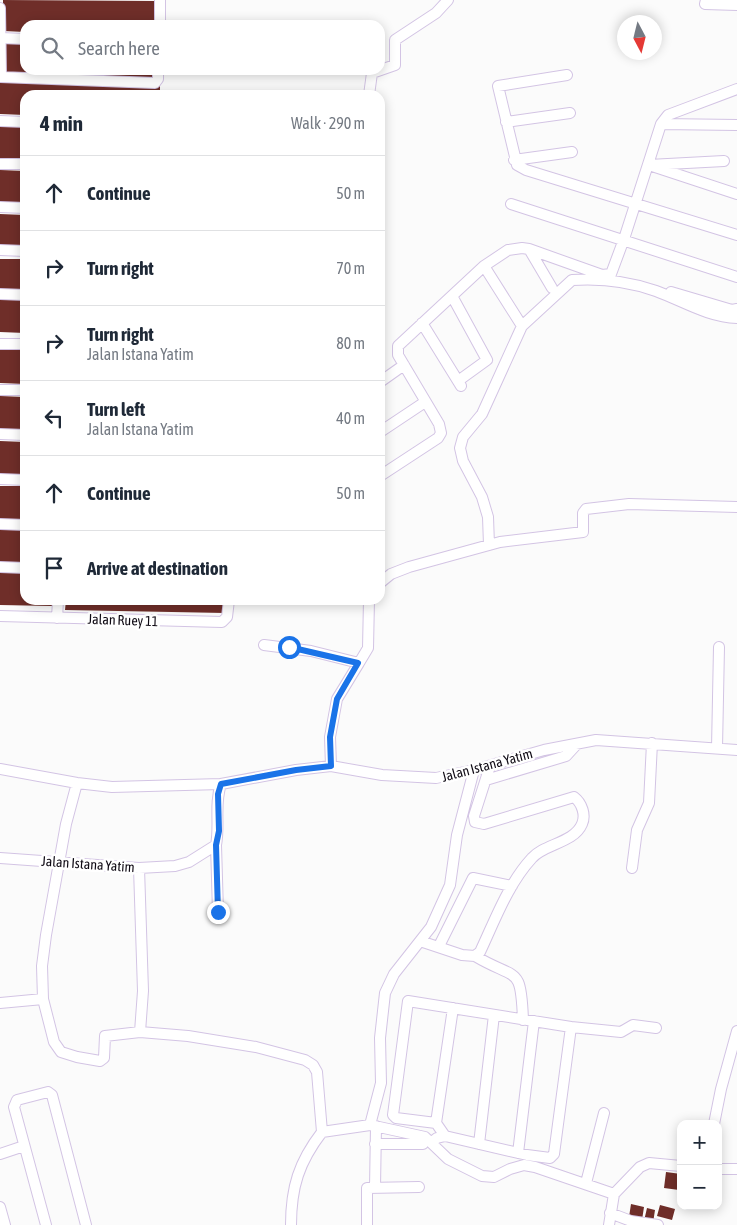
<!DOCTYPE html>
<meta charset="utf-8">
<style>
body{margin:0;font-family:"Asap Condensed",sans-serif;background:#f6f6f7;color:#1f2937}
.controls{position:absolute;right:15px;bottom:15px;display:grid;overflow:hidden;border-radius:10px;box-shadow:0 2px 12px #0003}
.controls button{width:45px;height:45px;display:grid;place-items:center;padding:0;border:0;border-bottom:1px solid #e0e1e3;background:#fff;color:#1f2937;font:25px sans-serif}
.compass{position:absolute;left:617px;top:15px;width:45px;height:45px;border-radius:50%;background:#fff;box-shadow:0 2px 12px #0003;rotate:173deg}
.stop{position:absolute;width:15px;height:15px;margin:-11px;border:4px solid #1a73e8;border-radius:50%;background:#fff}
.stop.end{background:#1a73e8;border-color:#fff;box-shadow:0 1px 5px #0008}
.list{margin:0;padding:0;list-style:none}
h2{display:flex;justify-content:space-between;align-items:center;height:65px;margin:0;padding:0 20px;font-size:21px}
h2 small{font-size:16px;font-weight:400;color:#747a83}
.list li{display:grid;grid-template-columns:32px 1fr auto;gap:15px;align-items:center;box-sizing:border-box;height:75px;padding:0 20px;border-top:1px solid #e0e1e3}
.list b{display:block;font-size:19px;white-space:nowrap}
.list p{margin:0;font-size:16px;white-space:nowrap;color:#747a83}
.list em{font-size:16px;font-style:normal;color:#747a83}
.icon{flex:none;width:28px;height:28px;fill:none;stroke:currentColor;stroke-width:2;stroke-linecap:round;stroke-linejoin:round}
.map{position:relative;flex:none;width:737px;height:1225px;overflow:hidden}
.search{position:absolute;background:#fff;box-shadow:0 2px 12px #0003;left:20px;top:20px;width:365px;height:55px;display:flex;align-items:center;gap:12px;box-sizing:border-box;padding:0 18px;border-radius:15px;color:#747a83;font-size:19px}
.panel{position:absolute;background:#fff;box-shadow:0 2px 12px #0003;left:20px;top:90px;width:365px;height:515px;border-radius:15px}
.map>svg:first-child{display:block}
.building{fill:#6f2e29}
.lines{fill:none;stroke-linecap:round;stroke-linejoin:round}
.minor-casing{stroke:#d3c4e4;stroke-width:12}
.minor{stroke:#fff;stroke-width:10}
.route{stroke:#1a73e8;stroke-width:6}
.labels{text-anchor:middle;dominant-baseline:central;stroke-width:5;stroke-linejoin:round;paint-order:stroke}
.street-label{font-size:14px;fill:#0e0913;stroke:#fff}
</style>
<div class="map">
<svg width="737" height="1225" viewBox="0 0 737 1225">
<rect width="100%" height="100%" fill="#fbfbfb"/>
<path class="building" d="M3,0L154,1V25H25V32L3,31Z
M4,44H25V70H154V80L3,77Z
M0,81L160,85V95H25V115L0,114Z
M0,125H25V158H0Z
M0,170L25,171V204L0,203Z
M0,214L25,215V248L0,247Z
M0,259H25V292H0Z
M0,299L25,300V333L0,332Z
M0,350H25V384L0,383Z
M0,396L25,397V430L0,429Z
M0,441L25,442V475L0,474Z
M0,486H25V519H0Z
M0,529L25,530V563L0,562Z
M0,572H25V600H52V606L0,605Z
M66,600H225V613L65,610Z
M666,1172L681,1174L679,1190L664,1188Z
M631,1204L644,1207L642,1220L629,1217Z
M660,1205L675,1209L672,1220L657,1216Z
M647,1208L655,1210L653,1223L644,1221Z"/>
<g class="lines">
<defs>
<path id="minor" d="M706,0L705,4L737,5
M0,8L1,77
M160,25V0
M1,38L25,39
M567,75L498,86L517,165L526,170L737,235
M0,77L155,83L158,79V70
M369,95L372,73L395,65V40L436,13L448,0
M0,121L25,122
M506,122L570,113
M661,124L737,125
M514,160L572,152
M724,161L649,165L737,194
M0,164H25
M511,204L737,277
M0,207L25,208
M529,249L552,288
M0,250L25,251
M484,266L522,326L482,414L463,437L460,448L463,461L482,497L488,517L489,545
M671,292L732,310L737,309
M0,294L25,295
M452,296L487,360L458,381
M422,323L461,386
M522,326L572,280C602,278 628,281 656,291C683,301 708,317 737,318
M0,344H25
M380,382L404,365
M0,390H25
M380,432L425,402
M0,434L25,435
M380,476L438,438L441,433L439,424L398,355V346L484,266L508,250L522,248L529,249L602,275L611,274L624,239L661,124L668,115L737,89
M0,479L25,480
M0,524L25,525
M0,567L25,568
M380,583L391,574L409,567L500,542L583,532V513L586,509L629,504L737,507
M0,616L222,622L227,617L229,600
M57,618L58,600
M264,645L311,651L359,663L337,699L330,737L331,766
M359,663L368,648L369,600
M717,748L719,647
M0,769L77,783L112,787L221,784
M486,780L566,756L577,744
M77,783L66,824L46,935L42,966L43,999L54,1042L61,1052L77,1057L100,1061L104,1058L105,1036L140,1032L188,1036L256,1047L305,1060L313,1065L317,1072L322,1132
M216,845L218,912
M0,858L139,868L175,866L189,862L216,845C220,825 214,804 221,784L296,770L331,766L382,775L436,778L474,770L544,750L596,740L737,750
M139,868L143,991L140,1032
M632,868L637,830L649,803L652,743
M420,941L462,955L475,956L480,952C495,920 508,884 532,858C544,844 574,843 582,824C586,815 582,803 574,797L484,824L475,822L474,816L490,766
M439,946L473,878L512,886
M475,956C517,981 521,964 523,1020
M0,1003L43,999
M571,1027L621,1032L633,1025L656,1028
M436,1123L453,1008
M714,1124L721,1089L737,1031
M370,1125L381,1083L380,1038L385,993L394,974L431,927L450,885L457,835L474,770
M432,1142L437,1138L445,1136L527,1155L550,1158L554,1154L571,1027L408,1001L393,1115L396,1118L436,1123L445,1136
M375,1144H423
M479,1144L494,1015
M518,1153L534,1021
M0,1154L24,1146
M718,1169H737
M586,1183L604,1113
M375,1188L376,1126
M0,1207L5,1225
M610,1213L631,1221L658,1225
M46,1225L14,1107L17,1100L48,1092L52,1095L86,1225
M291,1225C291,1187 299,1162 322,1132L370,1125L425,1137L448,1159L482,1176L494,1177L510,1169L524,1165L535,1167L614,1194L640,1167L649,1163L681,1166
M367,1225V1188L419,1187
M609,1225L614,1194"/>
</defs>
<use href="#minor" class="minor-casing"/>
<use href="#minor" class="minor"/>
</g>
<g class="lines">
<path class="route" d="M218,912L216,845L219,831L218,794L221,784L296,770L331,766L330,737L337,699L358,663L289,647"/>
</g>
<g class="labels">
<g class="street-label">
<text transform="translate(123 620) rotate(2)">Jalan Ruey 11</text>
<text transform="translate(487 765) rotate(-15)">Jalan Istana Yatim</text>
<text transform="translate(88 864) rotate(4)">Jalan Istana Yatim</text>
</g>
</g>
</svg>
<div class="controls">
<button>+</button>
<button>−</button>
</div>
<svg class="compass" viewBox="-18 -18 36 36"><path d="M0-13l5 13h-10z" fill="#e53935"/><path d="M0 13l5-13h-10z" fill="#747a83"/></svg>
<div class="stop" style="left:289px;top:647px"></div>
<div class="stop end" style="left:218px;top:912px"></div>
<div class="search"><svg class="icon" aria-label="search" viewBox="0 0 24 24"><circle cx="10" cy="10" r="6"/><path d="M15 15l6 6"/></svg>Search here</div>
<section class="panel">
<h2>4 min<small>Walk · 290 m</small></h2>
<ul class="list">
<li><svg class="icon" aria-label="ahead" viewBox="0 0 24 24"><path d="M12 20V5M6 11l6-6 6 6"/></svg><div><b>Continue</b></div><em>50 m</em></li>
<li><svg class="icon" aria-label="right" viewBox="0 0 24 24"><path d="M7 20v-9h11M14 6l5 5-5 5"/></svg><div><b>Turn right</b></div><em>70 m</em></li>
<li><svg class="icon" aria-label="right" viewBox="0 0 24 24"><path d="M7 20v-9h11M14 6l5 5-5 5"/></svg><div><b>Turn right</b><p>Jalan Istana Yatim</p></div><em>80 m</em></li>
<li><svg class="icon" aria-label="left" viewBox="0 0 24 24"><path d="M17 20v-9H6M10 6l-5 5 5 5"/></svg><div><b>Turn left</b><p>Jalan Istana Yatim</p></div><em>40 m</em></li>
<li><svg class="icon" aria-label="ahead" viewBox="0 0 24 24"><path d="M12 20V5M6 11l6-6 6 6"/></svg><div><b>Continue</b></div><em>50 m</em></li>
<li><svg class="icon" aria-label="arrive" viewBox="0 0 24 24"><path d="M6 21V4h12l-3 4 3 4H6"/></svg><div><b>Arrive at destination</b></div></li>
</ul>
</section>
</div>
